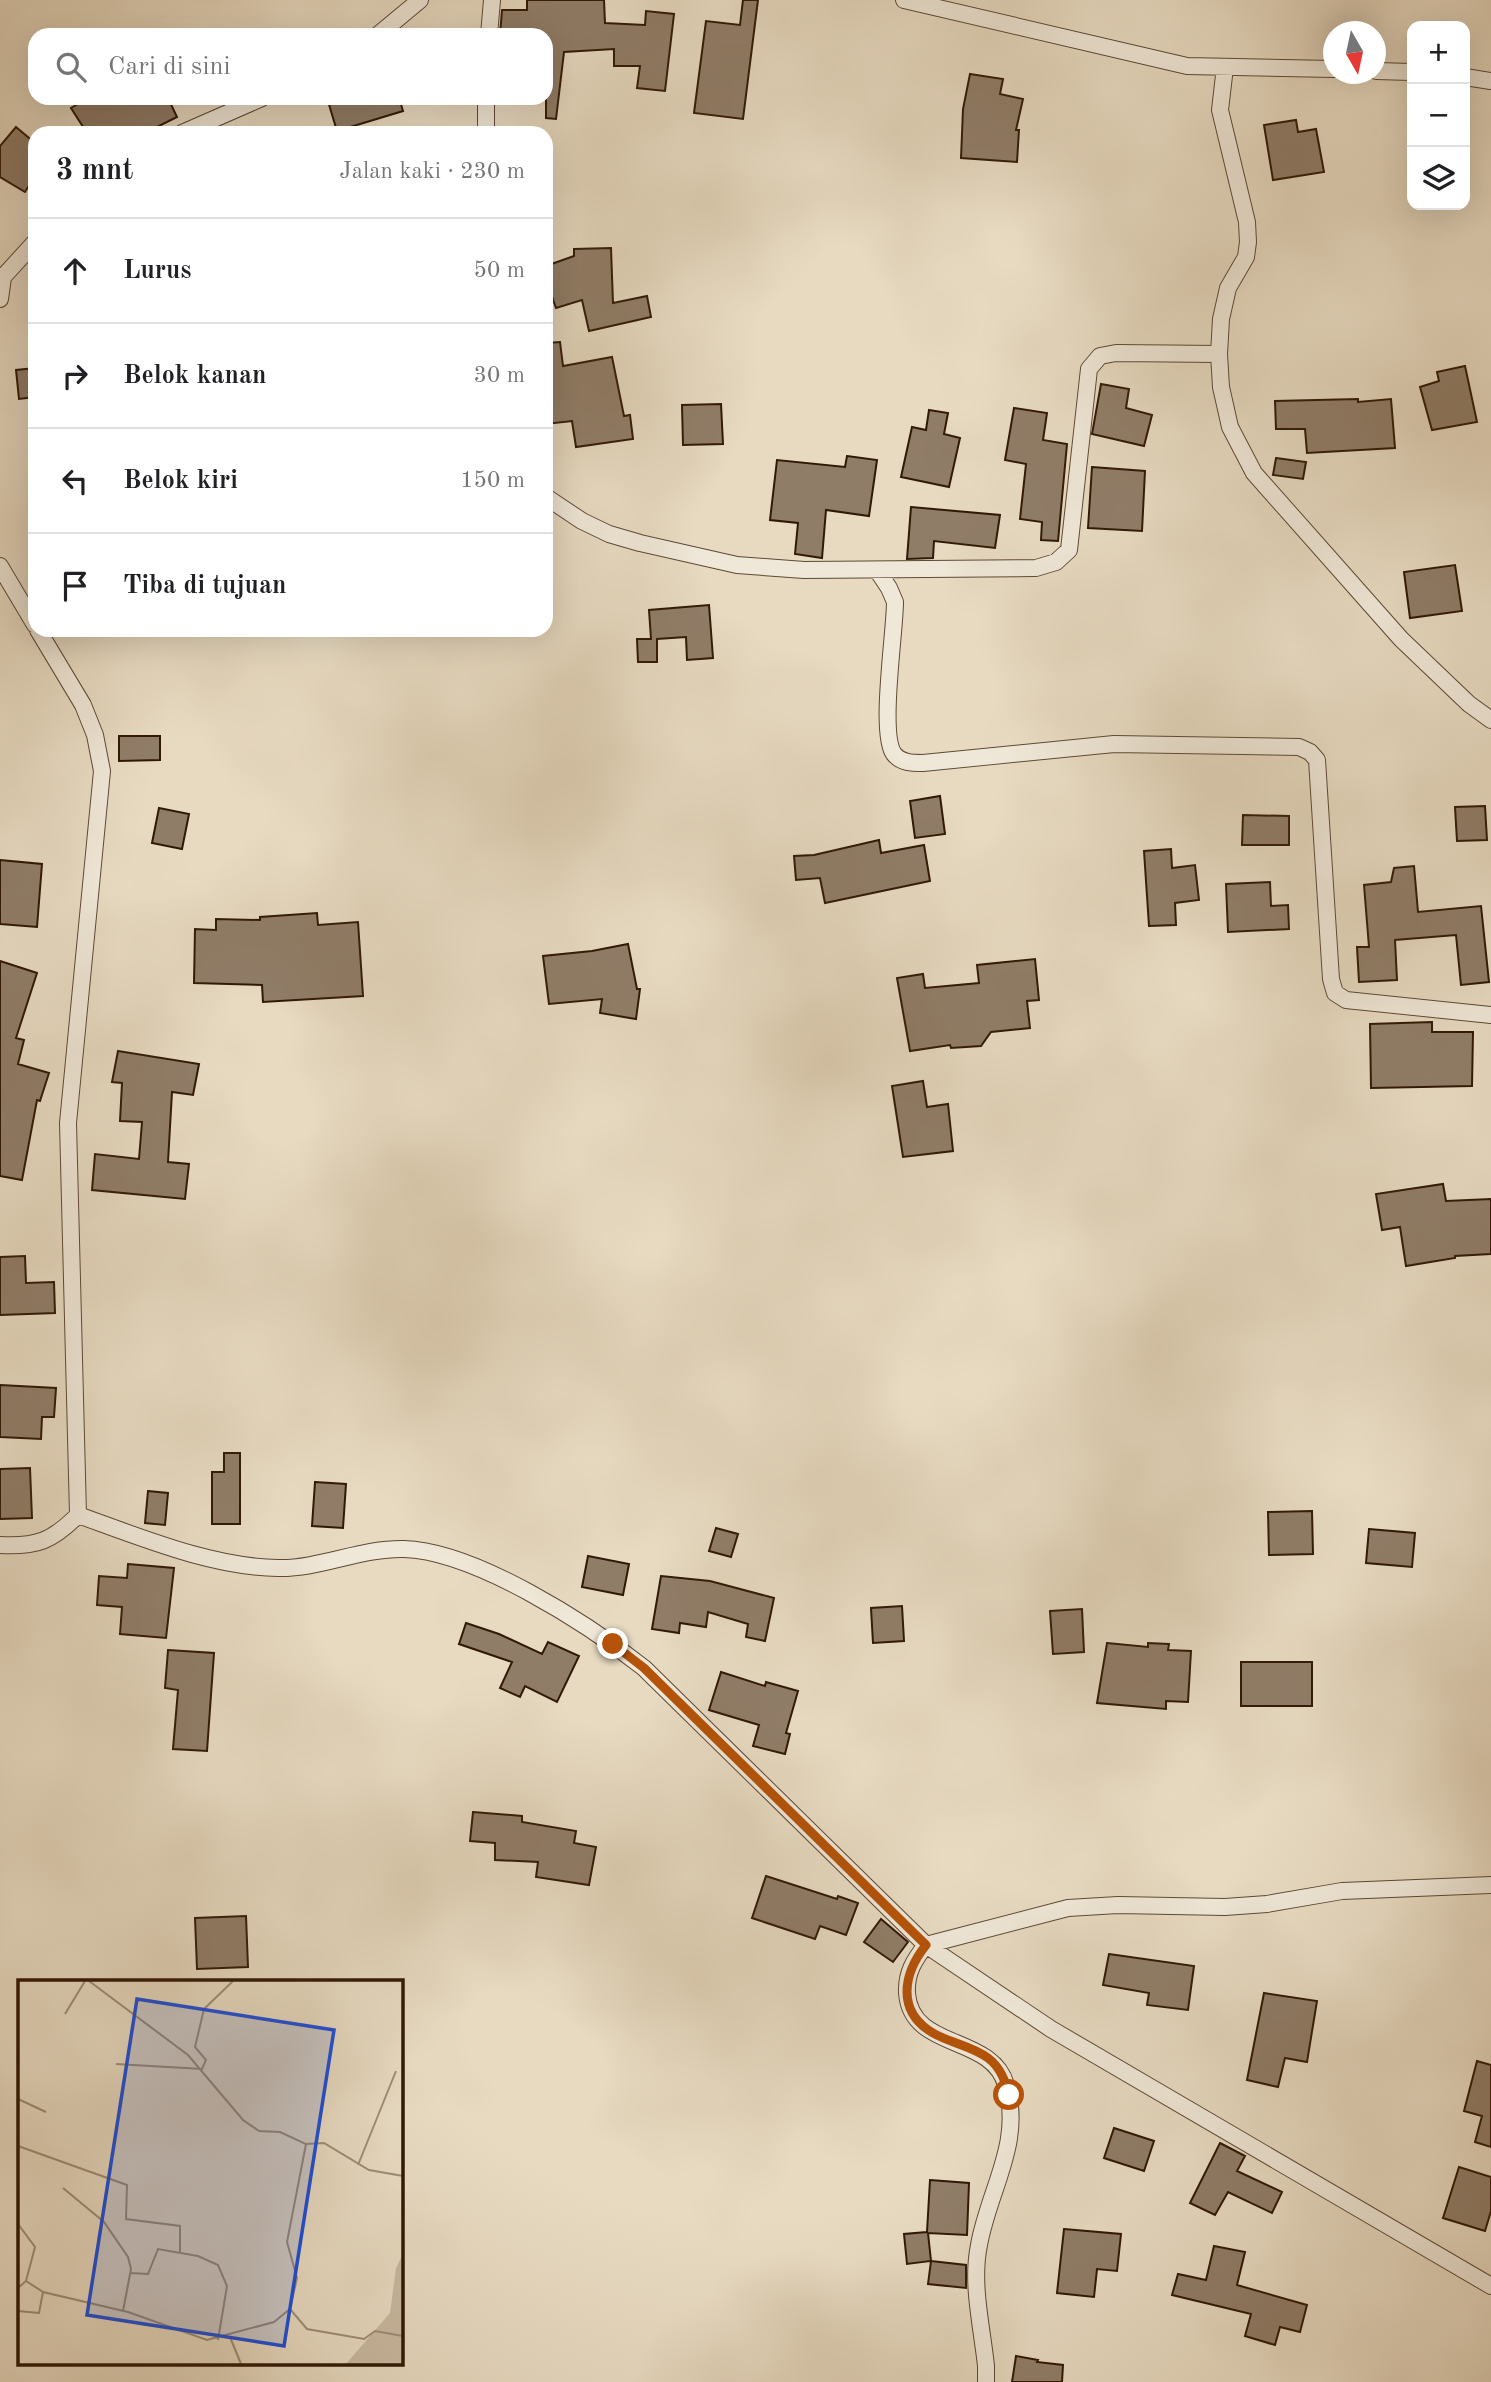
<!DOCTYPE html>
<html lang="id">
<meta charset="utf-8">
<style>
body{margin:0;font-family:"Old Standard TT",serif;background:#f2f2f2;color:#202124}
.controls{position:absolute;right:21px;top:21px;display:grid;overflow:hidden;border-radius:14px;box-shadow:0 7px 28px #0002}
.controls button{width:63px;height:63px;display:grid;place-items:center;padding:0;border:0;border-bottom:2px solid #e0e0e0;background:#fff;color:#202124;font:35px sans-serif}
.compass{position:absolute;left:1323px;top:21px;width:63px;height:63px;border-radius:50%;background:#fff;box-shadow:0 7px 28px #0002;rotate:171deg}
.stop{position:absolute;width:21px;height:21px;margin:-16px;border:5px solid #b45309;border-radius:50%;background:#fff}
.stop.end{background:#b45309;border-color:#fff;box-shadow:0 2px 7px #0008}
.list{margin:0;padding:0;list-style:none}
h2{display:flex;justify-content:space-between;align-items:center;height:91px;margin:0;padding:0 28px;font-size:30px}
h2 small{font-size:23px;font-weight:400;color:#757577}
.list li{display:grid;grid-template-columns:46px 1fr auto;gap:21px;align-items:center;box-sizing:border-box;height:105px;padding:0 28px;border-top:2px solid #e0e0e0}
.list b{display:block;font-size:26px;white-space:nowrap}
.list em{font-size:23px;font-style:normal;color:#757577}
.icon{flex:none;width:38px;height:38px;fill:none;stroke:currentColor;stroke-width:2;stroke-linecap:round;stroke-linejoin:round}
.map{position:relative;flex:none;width:1491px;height:2382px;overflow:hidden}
.search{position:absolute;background:#fff;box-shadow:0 7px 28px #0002;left:28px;top:28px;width:525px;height:77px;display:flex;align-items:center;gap:18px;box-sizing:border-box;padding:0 24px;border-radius:21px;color:#757577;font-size:26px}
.panel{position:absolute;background:#fff;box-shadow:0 7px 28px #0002;left:28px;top:126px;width:525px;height:511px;border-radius:21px}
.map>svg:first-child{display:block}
.building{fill:#907d68;stroke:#311907;stroke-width:2}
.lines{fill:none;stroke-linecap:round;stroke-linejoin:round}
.minor-casing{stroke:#5e4936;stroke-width:18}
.minor{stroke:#efe7d7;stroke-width:16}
.route{stroke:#b45309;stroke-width:9}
.inset-road{fill:none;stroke:#9e8d77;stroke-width:2}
.view{fill:#1d4ed8;fill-opacity:0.15;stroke:#1d4ed8;stroke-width:3.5}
.inset-edge{fill:none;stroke:#311907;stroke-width:3.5}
</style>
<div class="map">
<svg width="1491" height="2382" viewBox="0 0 1491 2382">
<rect width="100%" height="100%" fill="#e7dac1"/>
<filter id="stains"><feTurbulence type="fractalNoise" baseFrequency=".00286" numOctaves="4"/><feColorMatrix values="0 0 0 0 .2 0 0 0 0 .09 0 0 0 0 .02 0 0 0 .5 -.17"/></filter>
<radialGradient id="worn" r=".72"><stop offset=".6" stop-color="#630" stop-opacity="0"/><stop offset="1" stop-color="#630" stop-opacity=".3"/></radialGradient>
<path class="building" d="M527,0H604L605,23L645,25L646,11L674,14L665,91L637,88L640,66H614V49L564,52L556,119L546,118V35H500L502,10H527Z
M743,0H758L743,119L694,113L706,21L740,25Z
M970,74L1003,79L1000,94L1023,99L1016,130H1019L1017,162L961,158L963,109Z
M88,98H168L177,117L145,133H87L71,108Z
M327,98H399L403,111L337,131Z
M1296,120L1298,132L1316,129L1324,172L1273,180L1264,125Z
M16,127L35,143V176L25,192L0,177V146Z
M611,248L613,303L647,296L651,317L589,331L582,300L556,308L546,279V266L574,256V249Z
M560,342L563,366L612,357L624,416L630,415L633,439L576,447L572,421L546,424V343Z
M1465,366L1477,422L1432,430L1420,387L1439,381L1437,372Z
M35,368V397L19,399L16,370Z
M1101,384L1129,389L1126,408L1152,415L1144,446L1092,434Z
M1358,399V402L1391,399L1395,448L1307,453L1305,429H1276L1275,401Z
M721,404L723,444L683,445L682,405Z
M1014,408L1047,413L1043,440L1067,444L1058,541L1041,540L1042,522L1020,519L1026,464L1005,460Z
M929,410L948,413L944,434L960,438L949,487L901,477L912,427L926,430Z
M847,456L877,460L869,516L826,510L822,558L795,554L798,523L770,520L777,460L845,467Z
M1276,458L1306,462L1303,479L1273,475Z
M1092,467L1145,471L1142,531L1088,528Z
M911,507L1000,515L995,548L934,541L933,558L907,559Z
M1455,565L1462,611L1410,618L1404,572Z
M709,605L713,658L687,660L686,637L657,639V662H638L637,639H651L649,610Z
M119,736H160V760L119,761Z
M940,796L945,834L915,838L910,801Z
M1485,806L1487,840L1457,841L1455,807Z
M159,808L189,814L182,849L152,843Z
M1243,815L1289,816V845H1242Z
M879,840L881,853L924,845L930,881L825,903L820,878L796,880L794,856L814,855Z
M1171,849L1172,868L1195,865L1199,900L1175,903L1176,925L1149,926L1144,851Z
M0,860L42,864L37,927L0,924Z
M1414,866L1418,912L1481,906L1489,982L1461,985L1456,935L1395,940L1397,980L1359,982L1357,947H1369L1364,885L1391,882L1394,868Z
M1270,882L1271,906L1288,905L1289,929L1228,932L1226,884Z
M317,913L318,925L358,922L363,996L263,1002L262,985L194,983L195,929L216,930V919L260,920V917Z
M628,944L637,989H640L636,1019L600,1013L602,999L549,1004L543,956L592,951Z
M1035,959L1039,1000L1027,1001L1030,1028L991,1032L981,1046L951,1048L950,1045L910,1051L897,978L923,974L925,988L979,983L977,965Z
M0,961L37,973L16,1038L24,1040L18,1064L49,1073L40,1101L37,1100L22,1180L0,1176Z
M1432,1022V1032H1473L1472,1086L1371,1088L1370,1024Z
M118,1051L199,1064L193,1095L172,1092L168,1162L189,1164L185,1199L92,1190L95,1154L139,1159L142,1122L120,1121L122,1083L112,1082Z
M923,1081L927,1107L948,1104L953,1151L903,1157L892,1086Z
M1443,1184L1446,1201L1491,1199V1254L1455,1256V1258L1406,1266L1400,1227L1382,1230L1376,1194Z
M25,1256L26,1283L54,1282L55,1313L0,1315V1257Z
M0,1385L56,1388L54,1417H42L41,1439L0,1437Z
M224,1453H240V1524H212V1472H224Z
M30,1468L32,1518L0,1519V1469Z
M315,1482L346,1484L343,1528L312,1526Z
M148,1491L168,1493L165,1525L145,1523Z
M1312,1511L1313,1554L1269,1555L1268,1512Z
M716,1528L738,1534L731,1557L709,1551Z
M1369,1529L1415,1533L1412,1567L1366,1563Z
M588,1556L629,1564L623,1595L582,1587Z
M128,1564L174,1568L166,1638L120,1634L122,1607L97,1605L99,1576L127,1578Z
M661,1576L710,1581L774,1598L765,1641L746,1637L748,1624L708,1612L706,1627L680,1623L679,1633L652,1629Z
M902,1606L904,1641L873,1643L871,1608Z
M1082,1609L1084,1652L1053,1654L1050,1611Z
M466,1623L499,1634L542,1654L548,1642L579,1656L557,1702L525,1686L520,1697L500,1688L512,1662L459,1644Z
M1107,1643L1148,1647V1643L1169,1644L1168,1650L1191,1651L1188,1702L1166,1701V1709L1097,1703Z
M168,1650L214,1653L207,1751L173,1749L178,1690L165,1688Z
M1241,1662H1312V1706H1241Z
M721,1672L765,1686L766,1682L798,1691L786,1733L790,1734L785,1754L753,1746L759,1725L709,1710Z
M473,1812L522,1816V1822L576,1831L574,1843L596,1847L589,1885L536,1877L538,1862L495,1860V1843L470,1841Z
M766,1876L837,1899L838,1896L858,1903L846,1935L820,1926L815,1939L752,1918Z
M246,1916L248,1967L197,1969L195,1918Z
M881,1919L908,1942L893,1962L864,1942Z
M1109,1954L1194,1966L1188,2010L1147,2005L1149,1993L1103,1985Z
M1264,1993L1317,2001L1307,2062L1285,2058L1278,2087L1247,2080Z
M1477,2061L1491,2065V2147L1475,2142L1482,2116L1464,2111Z
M1114,2128L1154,2141L1144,2171L1104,2158Z
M1220,2143L1245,2156L1237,2171L1282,2192L1272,2213L1228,2192L1215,2215L1190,2203Z
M1459,2167L1491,2177V2211L1485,2231L1443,2218Z
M930,2180L969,2183L967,2235L928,2233L931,2261L907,2264L904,2234L927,2232Z
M1064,2229L1121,2234L1117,2271L1097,2269L1094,2297L1057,2293Z
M1214,2246L1245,2252L1237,2285L1307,2305L1300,2332L1280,2327L1275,2345L1245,2336L1251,2314L1172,2295L1178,2274L1206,2280Z
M931,2261L966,2265V2288L928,2284Z
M1016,2356L1038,2360L1037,2362L1063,2365L1062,2382H1012Z"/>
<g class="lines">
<defs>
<path id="minor" d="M904,0L1187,66L1334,69
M378,35L420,0
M489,35L492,0
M1225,67L1220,110L1247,222L1248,242L1246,257L1228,288L1221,319L1219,354L1221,387L1230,427L1254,473L1401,639L1469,704L1491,720
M1376,71L1412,72
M1465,77L1491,81
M182,133L262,98
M486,133V98
M0,276L3,277L35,242
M0,299L3,277
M546,497L582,521L609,534L640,543L737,565L804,570L1036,568L1056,562L1069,550L1089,369L1100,356L1116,353L1219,354
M0,566L35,625
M877,570L889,588L895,602C895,632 879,734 894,754C901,763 912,763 923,763L1114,744L1299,747L1310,752L1317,760L1331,979L1335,993L1346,1000L1491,1015
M38,630L83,705L95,735L102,771L68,1123L78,1515C140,1537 211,1567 278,1568C320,1569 361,1548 404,1549C475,1551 588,1624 644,1668L926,1945L1051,2029L1491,2286
M0,1545C37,1547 52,1541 78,1515
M986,2382V2366C982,2327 971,2284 979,2245C989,2189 1023,2143 1006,2085C992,2034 911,2051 907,1993C906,1973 914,1960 926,1945L1068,1908L1118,1905L1225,1907L1267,1904L1342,1891L1491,1885"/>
</defs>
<use href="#minor" class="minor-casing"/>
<use href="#minor" class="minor"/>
</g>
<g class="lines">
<path class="route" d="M613,1644L644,1668L926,1945C903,1974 896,2011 933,2033C950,2043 972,2046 988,2058C1000,2067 1005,2080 1009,2095"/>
</g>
<g transform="translate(18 1980)">
<rect width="385" height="385" fill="#e7dac1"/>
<path d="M385,274V384H328L372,333L378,288Z" fill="#c8b9a1"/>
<path class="inset-road" d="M71,1L170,75L225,140L241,151L262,152L288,164L269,262L279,298L272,329M47,34L67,1M98,84L184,89L188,80L177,67L186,29L215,1M0,119L28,132M288,164L306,163L351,190L385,196M0,166L109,205L108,239L162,246V272M340,185L378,91M45,208L86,242L110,277L113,289L105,331M0,244L17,267L8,301M112,293L130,294L140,269L180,276L200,285L209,306L200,360M0,308L8,301L25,312L110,332L189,360L256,342L272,329L289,349L346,359L357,351L385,356M0,331L21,333L25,312M212,357L223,384"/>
<path class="view" d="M119,19L316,50L266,366L69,335Z"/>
<rect width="385" height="385" class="inset-edge"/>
</g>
<rect width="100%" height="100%" filter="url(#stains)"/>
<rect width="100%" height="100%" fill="url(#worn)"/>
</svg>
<div class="controls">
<button>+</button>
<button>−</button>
<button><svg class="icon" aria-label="layers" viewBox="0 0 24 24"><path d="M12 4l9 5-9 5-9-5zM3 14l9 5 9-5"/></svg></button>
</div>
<svg class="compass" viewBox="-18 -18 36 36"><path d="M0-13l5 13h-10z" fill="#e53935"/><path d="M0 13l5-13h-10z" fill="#757577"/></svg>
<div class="stop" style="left:1009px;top:2095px"></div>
<div class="stop end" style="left:613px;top:1644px"></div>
<div class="search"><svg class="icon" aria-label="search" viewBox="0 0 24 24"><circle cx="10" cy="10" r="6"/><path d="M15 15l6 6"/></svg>Cari di sini</div>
<section class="panel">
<h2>3 mnt<small>Jalan kaki · 230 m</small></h2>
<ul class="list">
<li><svg class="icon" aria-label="ahead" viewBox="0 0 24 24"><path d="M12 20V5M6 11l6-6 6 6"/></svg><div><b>Lurus</b></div><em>50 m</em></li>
<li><svg class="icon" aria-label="right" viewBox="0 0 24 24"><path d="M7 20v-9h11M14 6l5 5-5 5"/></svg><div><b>Belok kanan</b></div><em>30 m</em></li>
<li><svg class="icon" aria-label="left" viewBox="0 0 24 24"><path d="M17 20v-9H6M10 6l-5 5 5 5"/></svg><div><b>Belok kiri</b></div><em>150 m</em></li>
<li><svg class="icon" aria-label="arrive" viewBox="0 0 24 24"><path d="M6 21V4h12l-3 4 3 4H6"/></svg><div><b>Tiba di tujuan</b></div></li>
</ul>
</section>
</div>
